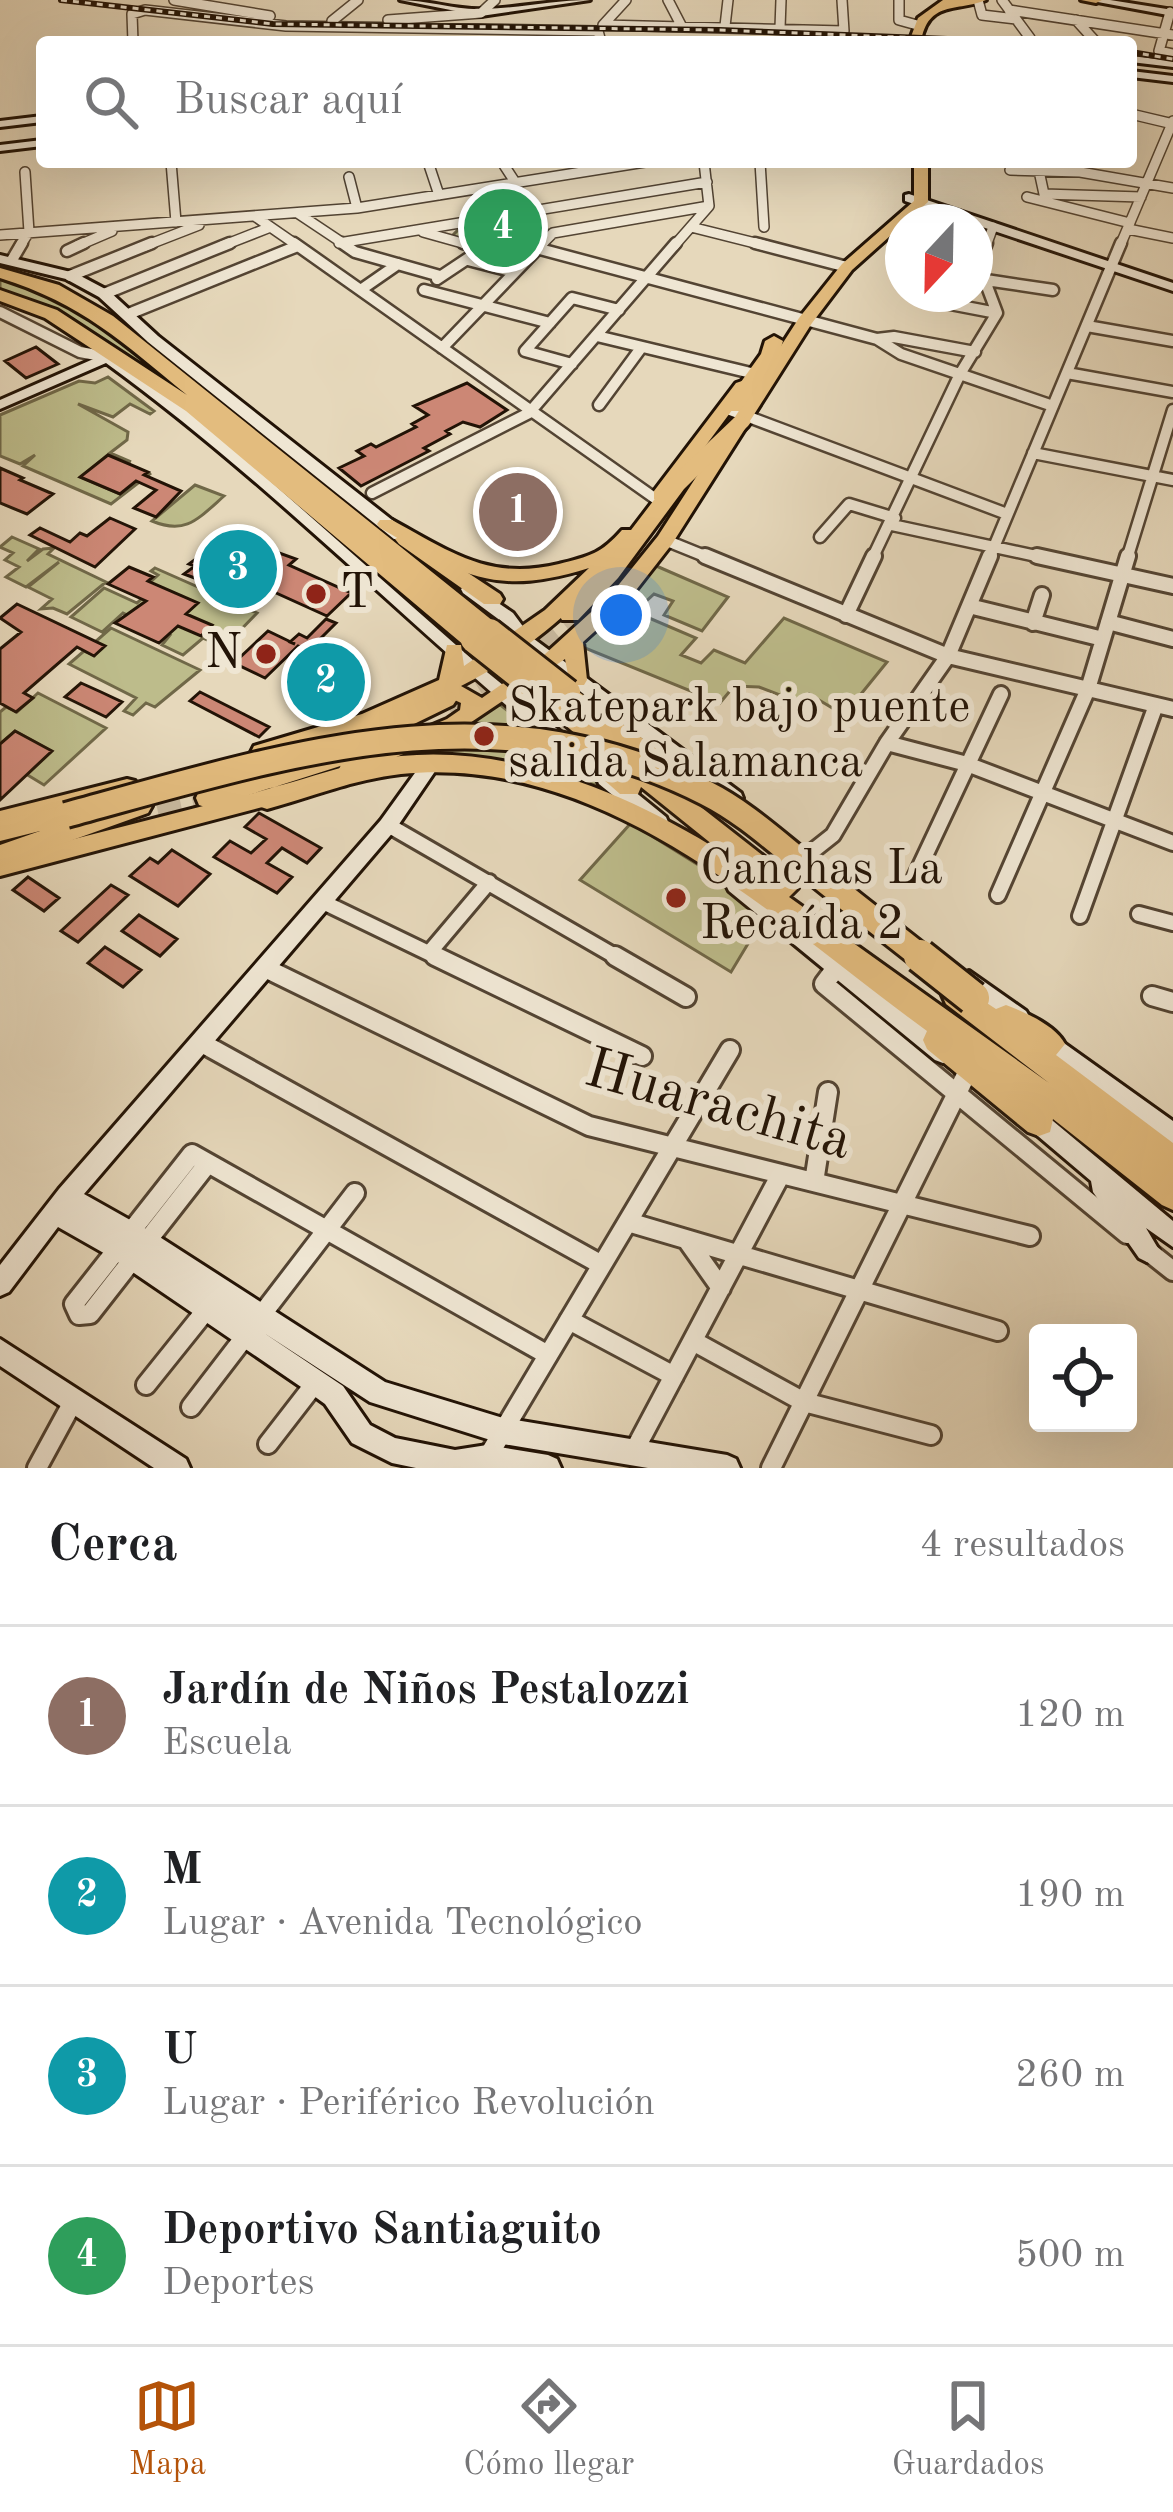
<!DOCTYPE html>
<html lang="es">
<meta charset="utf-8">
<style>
body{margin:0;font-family:"Old Standard TT",serif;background:#f6f6f6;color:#202124}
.controls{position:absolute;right:36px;bottom:36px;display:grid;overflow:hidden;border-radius:12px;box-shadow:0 12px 48px #0002}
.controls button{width:108px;height:108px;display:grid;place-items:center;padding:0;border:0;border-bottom:3px solid #e0e0e0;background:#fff;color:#202124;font:60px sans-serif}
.compass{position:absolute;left:885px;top:204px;width:108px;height:108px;border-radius:50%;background:#fff;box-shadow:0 12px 48px #0002;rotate:202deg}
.you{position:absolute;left:621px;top:615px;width:42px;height:42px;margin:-30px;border:9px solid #fff;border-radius:50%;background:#1a73e8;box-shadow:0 0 0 18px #1a73e833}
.badge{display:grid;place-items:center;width:78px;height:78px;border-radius:50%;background:#b45309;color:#fff;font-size:39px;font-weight:700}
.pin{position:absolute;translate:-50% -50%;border:6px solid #fff;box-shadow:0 3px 12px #0006}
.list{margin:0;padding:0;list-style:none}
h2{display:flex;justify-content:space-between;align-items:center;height:156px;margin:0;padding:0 48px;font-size:51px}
h2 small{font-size:39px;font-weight:400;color:#757577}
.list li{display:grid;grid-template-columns:78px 1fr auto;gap:36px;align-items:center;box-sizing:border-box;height:180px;padding:0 48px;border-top:3px solid #e0e0e0}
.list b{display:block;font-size:45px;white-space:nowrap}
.list p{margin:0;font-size:39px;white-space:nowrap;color:#757577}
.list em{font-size:39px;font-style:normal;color:#757577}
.icon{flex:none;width:66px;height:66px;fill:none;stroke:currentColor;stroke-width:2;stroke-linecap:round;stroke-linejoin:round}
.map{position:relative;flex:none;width:1173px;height:1468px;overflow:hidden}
.search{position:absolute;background:#fff;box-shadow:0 12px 48px #0002;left:36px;right:36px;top:36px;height:132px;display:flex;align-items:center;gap:30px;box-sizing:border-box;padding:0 42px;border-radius:12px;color:#757577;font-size:45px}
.sheet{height:876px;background:#fff}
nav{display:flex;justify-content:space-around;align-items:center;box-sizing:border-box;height:168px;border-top:3px solid #e0e0e0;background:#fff;font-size:33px;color:#757577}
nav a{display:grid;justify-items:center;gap:6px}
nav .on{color:#b45309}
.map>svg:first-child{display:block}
.green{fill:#bdbc8b;stroke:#706848;stroke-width:3}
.building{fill:#cc8775;stroke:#221306;stroke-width:3}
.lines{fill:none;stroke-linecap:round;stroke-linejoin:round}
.highway-tunnel-far1{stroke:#c9baa0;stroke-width:20;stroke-dasharray:20 9;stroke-linecap:butt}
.highway-tunnel{stroke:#c9baa0;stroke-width:24;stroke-dasharray:24 12;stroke-linecap:butt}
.street-far3-casing{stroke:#534433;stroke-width:12}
.street-far2-casing{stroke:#534433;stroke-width:15}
.street-far1-casing{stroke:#534433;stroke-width:20}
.street-casing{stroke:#534433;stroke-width:24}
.secondary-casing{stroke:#221306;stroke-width:6}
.primary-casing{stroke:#221306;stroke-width:6}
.highway-casing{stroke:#221306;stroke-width:6}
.street-far3{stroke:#efe6d3;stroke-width:9}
.street-far2{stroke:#efe6d3;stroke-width:10}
.street-far1{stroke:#efe6d3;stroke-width:14}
.street{stroke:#efe6d3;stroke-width:18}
.secondary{fill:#efe6d3;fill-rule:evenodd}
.primary{fill:#e3bc7e;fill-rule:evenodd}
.highway{fill:#e3bc7e;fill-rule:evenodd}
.rail-casing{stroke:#221306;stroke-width:6}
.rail{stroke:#efe6d3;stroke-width:3;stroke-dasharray:6;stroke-linecap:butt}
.highway-bridge-far1-casing{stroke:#221306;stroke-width:30;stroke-linecap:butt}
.highway-bridge-casing{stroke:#221306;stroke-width:38;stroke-linecap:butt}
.highway-bridge-far1{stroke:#e3bc7e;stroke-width:24}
.highway-bridge{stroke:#e3bc7e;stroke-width:32}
.poi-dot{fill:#8f2418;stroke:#efe6d3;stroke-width:4.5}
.labels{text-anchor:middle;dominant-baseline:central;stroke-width:12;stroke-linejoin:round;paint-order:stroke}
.poi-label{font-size:48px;fill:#221306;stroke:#efe6d3;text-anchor:start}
.near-street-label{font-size:57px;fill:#221306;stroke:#efe6d3}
</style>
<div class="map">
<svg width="1173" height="1468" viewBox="0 0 1173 1468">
<rect width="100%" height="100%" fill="#e6d8bb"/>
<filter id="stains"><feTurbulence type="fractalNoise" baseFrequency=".00167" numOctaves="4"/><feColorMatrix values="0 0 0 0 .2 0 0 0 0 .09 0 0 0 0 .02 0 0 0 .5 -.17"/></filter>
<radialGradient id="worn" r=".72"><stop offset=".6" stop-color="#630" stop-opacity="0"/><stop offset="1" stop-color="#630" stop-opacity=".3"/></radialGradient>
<path class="green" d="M536,212L549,232L545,236L486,248L450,238L463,225Z
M0,277L74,303L198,396L191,400L60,313L0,290Z
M108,377L154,411L150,414L130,404L113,417L78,404L128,432L127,440L110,453L131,462L110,453L81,477L120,494L151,473L111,504L23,466L35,455L20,464L0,456V415L79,381L95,383Z
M195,485L224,496C197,520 185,535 152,521Z
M12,537L39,549L27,561L43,549L54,548L48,554L106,582L67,614L53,608L41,609L52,599L28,587L59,562L26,587L6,577L19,567L5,560L13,553L0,547Z
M654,565L728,597L702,631L664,615L673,601L654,594L641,606L626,600Z
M155,568L257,613L224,647L203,638L183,655L162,645L170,635L123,613L102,632L71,617L104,588L137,603L151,591L145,587L158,575L151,571Z
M621,606L696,638L681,655L701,663L714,650L745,663L784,618L887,662L844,715L809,694L798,702L759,687L734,686L720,703L580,646Z
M111,628L200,670L155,707L146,703L133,715L124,711L136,698L69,664L84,651L94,655L95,642Z
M38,693L106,728L44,785L26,774L51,751L15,731L0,744V712L6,707L17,712Z
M498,703L603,787L511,763L412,749Z
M631,823L708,871L764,917L731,972L580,880Z"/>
<path class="building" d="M36,347L58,364L26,378L5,361Z
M467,383L507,410L480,427L463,422L446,431L450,434L424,448L429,451L361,486L339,468L364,456L357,451L371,444L376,447L416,427L412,424L428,415L414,406Z
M108,455L148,472L144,475L181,491L156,517L134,508L156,490L136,481L120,494L80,477Z
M0,468L23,478L20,480L53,494L27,514L0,503Z
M110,518L135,529L95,567L30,535L40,528L70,542L80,533L87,536Z
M229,535L296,559L289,565L351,593L327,616L265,588L245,606L234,601L240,595L184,574L195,566L189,564Z
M129,567L153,577L148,581L198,603L186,614L212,625L201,636L178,626L159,643L115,623L146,601L108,584Z
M17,604L105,646L94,656L77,647L24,693L33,698L16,712L0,703V649L21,632L0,618Z
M326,619L336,623L317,642L341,653L333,661L298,646L265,678L234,663L268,631L295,644L290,642L299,634L307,638Z
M325,658L359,673L327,706L293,691Z
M81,683L101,692L122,702L106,717L65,697Z
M200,692L269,727L259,737L190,701Z
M15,731L52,751L0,800V744Z
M259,813L321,848L307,863L282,848L267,863L292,877L277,893L214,857L230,841L251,853L266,839L245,827Z
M172,850L210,874L178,906L130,876L150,858L158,863Z
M28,877L59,898L44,911L13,890Z
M111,885L128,895L78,942L61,931Z
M139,915L177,939L160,956L122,931Z
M105,947L141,970L123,987L88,963Z"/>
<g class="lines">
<path class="highway-tunnel-far1" d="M699,461L733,407"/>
<path class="highway-tunnel" d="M521,668L518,688L530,704L587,751
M450,711L521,668L581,620
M122,816L208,798
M0,841L58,829"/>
<defs>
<path id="street-far3" d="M174,0L270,16
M668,0L681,25
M899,0V20L917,25
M978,0L982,15L1016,19
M1002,0L1030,38
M1009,10L1173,35
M1170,12L1159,51L1173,54
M388,20L481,13L495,0
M1076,20L1096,42
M332,21L358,0
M603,25L844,31L842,0
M603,25L626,0
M725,26L728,0
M780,28L781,0
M133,42L132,14L145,10L286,26L598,31L601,42
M1131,114L1173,124
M171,162L176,222
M428,162L439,195
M502,162L515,182
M760,162L764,227
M1010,170L1080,172L1173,188
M1039,171L1044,194L1141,197
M349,177L357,208
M1027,197L1130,223
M299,214L347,246
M256,217L298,246
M691,227L767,246
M1128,229L1173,238
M423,232L473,246
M0,235L357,208L645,162
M339,243L707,182
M525,245L531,246
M20,246L29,232L25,172
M77,246L112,231
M145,246L199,225
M222,246L268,228
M540,246L553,233L709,206
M674,246L709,206L704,162
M986,246L993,227
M1120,246L1173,121"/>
<path id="street-far2" d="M294,243L656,499
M342,243L355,252L440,276
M463,243L482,249
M755,243L847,267
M525,245L877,339L894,337L975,352
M67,251L84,243
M12,260L22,243
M468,260L515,272
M70,276L152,243
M437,279L482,249
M986,280L1053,290
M362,289L398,264
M424,290L550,323
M104,294L230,243
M929,300L997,313
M0,312L80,352L107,357
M131,313L295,247
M1087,326L1173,341
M597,336L751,373
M877,339L901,354L1053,406
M442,348L543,243
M572,364L525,351L572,298L619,310
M1067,373L1173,392
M599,405L641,348
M725,408L1007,514
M1033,453L1173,480
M372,493L529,413L676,243
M892,525L1050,559
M820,537L849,504L895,518
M665,540L712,559
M872,559L960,374L997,313L979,265L987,243
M989,559L1121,243
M1127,559L1173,410"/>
<path id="street-far1" d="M705,556L948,656L1173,709
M1037,556L1173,586
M969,606L1103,639
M846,615L874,556
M1108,622L1173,639
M1033,623L1042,595
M887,743L967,764L1173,843
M388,825L620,959
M809,854L833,835L887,743L948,656L990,556
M915,877L1001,694
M998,895L1088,689L1128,556
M323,902L441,959
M1139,914L1173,923
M1080,916L1156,705
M429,953L489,882"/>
<path id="street" d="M435,956L642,1056
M615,956L686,997
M265,968L589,1126L1030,1236
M836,968L824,984L1127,1234
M1152,996L1173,1002
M200,1042L602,1265
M192,1154L208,1163L90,1314L79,1315L74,1304Z
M208,1163L548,1355
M814,1182L828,1092
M628,1222L998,1331
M687,1240L721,1288
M1144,1248L1173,1271
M569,1320L674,1376
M693,1341L804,1402L931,1435
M146,1385L207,1309
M191,1407L355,1193
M268,1444L316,1382
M633,1453L781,1174
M37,1468L74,1400
M481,1468L730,1050
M771,1468L967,1073"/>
<path id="secondary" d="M400,0C429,0 457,11 485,9C520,8 554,0 590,0L481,16Z
M1087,0H1110L1173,10V16Z
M1131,56L1173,61V67L1131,62Z
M1131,71L1173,76V82L1131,77Z
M42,116V122L0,127V121Z
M42,140V146L0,151V145Z
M909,194L1173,283V291L905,201V195Z
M0,255L75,273L109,291L158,336L406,531L408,535L406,539H394L148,342L99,297L66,279L0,263Z
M107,353L192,412L482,668L572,741L575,746L572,751H560C407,624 267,480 106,363L0,409V400Z
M469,583L513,613L530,636L741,793L743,798L741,803H727L518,644L501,621L463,593L461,589Z
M431,757L437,759L440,764L395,830L84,1194L155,1234L385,1382L503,1418L727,1455L736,1459L740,1468H648L503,1444L370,1402L264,1333L343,1386L370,1425L395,1438L455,1450L487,1445L548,1455L557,1459L561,1468H416L392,1463L352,1443L325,1404L307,1391L109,1256L58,1227L9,1292L0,1296V1265L59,1189L381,820L425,759Z
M606,772L613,774L666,817L668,822L666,827H652L599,784L597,779L599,774Z
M736,877L743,879L951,1046L954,1053L951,1060L943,1063L935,1060L729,891L726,885L729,879Z
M969,971L1026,1011L1030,1018L1026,1025L1019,1027L1012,1025L962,986L959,980L962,974Z
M1040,1026L1173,1121V1144L1032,1042L1029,1035L1032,1028Z
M1033,1108L1041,1111L1173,1221V1247L1146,1228L1159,1250L1155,1258L1147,1262L1139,1258L1093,1192L1091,1181L1025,1125L1022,1118L1025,1111Z
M0,1339L186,1459L190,1468H154L0,1366Z"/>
<path id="primary" d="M943,0H986C957,12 928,0 921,42H909L918,18Z
M1081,0H1102L1096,3Z
M914,162H928V202L852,270L812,323L672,544L626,603L583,642L587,680L584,685H570L565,659L461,729L350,777L342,775L339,769L342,763L447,719L460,710L461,703L444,695C386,725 324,743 262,760L254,758L251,752L254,746L362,714L439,680L447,645H461L464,666L545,610L589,568C494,598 460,574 380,528L377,524L380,520H392C451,552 489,581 559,564C590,556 601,554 622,530H636L638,534C593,596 530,651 461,686L482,698L544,655L612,593L658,536L799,318L842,264L914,201Z
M742,381L750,386L666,499H654V491L736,383Z
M127,779L135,781L138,787L135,793L0,829V811Z
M281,786L289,788L292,794L289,800L0,876V858Z"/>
<path id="highway" d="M0,268L59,285L113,316L498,625L501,631L498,637H482L481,646H465L186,411L45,318L0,301V290L57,310L187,395C122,342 83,304 0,278Z
M774,336L783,341L779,354L740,411H726L723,407L761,354L765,341Z
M741,416L751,422L748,426L684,489L618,578L578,620H562L559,615L562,610L602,568L670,479L734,418Z
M406,532L500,594L503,599L500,604H484L399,544L395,539Z
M568,684L687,771L690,778L687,785L674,786L794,880L798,888L789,897L1049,1083L946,1004L942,995L946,986L956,983L996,1009L1006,1005C1025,1012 1056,1026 1065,1044L1056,1055L1173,1143V1210L1162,1205L1053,1119L1050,1132L1039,1136L1028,1132L927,1049L923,1040L927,1031C774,920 607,753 401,774C355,779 311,797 267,809L258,806L255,799L258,792L267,789C311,778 355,760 401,756C513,745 630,794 723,853L641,787L638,794H620L578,757L575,751L585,742L535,699L547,690L558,695L560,686Z
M445,690L453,693L457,699L453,705L375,743L378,749L375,755L208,808L199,805L196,798L199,791L346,746L347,736Z
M139,796L148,799L152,806L148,813L0,866V845L40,831L0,841V821L66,805L75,808L77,818Z"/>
</defs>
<use href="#street-far3" class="street-far3-casing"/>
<use href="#street-far2" class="street-far2-casing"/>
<use href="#street-far1" class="street-far1-casing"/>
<use href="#street" class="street-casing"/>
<use href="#secondary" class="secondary-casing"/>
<use href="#primary" class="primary-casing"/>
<use href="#highway" class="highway-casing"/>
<use href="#street-far3" class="street-far3"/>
<use href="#street-far2" class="street-far2"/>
<use href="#street-far1" class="street-far1"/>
<use href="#street" class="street"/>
<use href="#secondary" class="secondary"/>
<use href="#primary" class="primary"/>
<use href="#highway" class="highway"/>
<defs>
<path id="rail" d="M61,0L273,24L719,30L1024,42
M1131,52L1173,59"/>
</defs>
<use href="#rail" class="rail-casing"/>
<use href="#rail" class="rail"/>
<defs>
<path id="highway-bridge-far1" d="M490,631L568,692
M473,640L547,699
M66,815C283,756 491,684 706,793C744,812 776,842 809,868C847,899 886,929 924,959"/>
<path id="highway-bridge" d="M920,956L973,998"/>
</defs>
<use href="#highway-bridge-far1" class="highway-bridge-far1-casing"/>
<use href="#highway-bridge" class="highway-bridge-casing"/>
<use href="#highway-bridge-far1" class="highway-bridge-far1"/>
<use href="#highway-bridge" class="highway-bridge"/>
</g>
<g class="poi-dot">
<circle cx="316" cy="594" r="12"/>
<circle cx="266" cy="654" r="12"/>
<circle cx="484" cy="736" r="12"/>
<circle cx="676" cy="898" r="12"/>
</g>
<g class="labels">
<g class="poi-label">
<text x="340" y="594">T</text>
<text x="242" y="654" text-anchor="end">N</text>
<text x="508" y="708">Skatepark bajo puente<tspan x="508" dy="55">salida Salamanca</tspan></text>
<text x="700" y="870">Canchas La<tspan x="700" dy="55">Recaída 2</tspan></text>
</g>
<g class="near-street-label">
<text transform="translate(718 1107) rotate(16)">Huarachita</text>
</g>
</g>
<rect width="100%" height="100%" filter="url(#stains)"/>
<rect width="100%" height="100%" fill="url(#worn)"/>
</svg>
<div class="controls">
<button><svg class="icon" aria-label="locate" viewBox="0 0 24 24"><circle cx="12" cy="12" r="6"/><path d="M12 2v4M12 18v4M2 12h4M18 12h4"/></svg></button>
</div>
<svg class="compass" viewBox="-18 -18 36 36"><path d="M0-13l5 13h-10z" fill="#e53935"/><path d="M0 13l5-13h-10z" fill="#757577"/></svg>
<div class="you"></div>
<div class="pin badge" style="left:518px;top:512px;background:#8d6e63">1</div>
<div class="pin badge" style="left:326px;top:682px;background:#0f9aa8">2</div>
<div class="pin badge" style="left:238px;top:569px;background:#0f9aa8">3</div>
<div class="pin badge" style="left:503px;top:228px;background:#2e9e5b">4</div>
<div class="search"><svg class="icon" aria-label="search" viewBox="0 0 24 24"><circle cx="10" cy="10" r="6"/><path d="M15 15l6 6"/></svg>Buscar aquí</div>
</div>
<section class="sheet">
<h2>Cerca<small>4 resultados</small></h2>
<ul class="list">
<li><span class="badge" style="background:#8d6e63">1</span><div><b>Jardín de Niños Pestalozzi</b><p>Escuela</p></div><em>120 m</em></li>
<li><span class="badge" style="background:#0f9aa8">2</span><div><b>M</b><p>Lugar · Avenida Tecnológico</p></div><em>190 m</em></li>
<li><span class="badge" style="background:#0f9aa8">3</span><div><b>U</b><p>Lugar · Periférico Revolución</p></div><em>260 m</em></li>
<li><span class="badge" style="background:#2e9e5b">4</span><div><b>Deportivo Santiaguito</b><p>Deportes</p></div><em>500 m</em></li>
</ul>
</section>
<nav>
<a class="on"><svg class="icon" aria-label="map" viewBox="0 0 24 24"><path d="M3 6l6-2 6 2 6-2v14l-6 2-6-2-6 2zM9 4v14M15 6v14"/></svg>Mapa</a>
<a><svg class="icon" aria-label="directions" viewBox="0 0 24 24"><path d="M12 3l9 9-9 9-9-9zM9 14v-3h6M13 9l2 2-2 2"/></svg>Cómo llegar</a>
<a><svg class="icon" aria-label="saved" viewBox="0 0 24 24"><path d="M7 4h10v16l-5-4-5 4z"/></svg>Guardados</a>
</nav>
